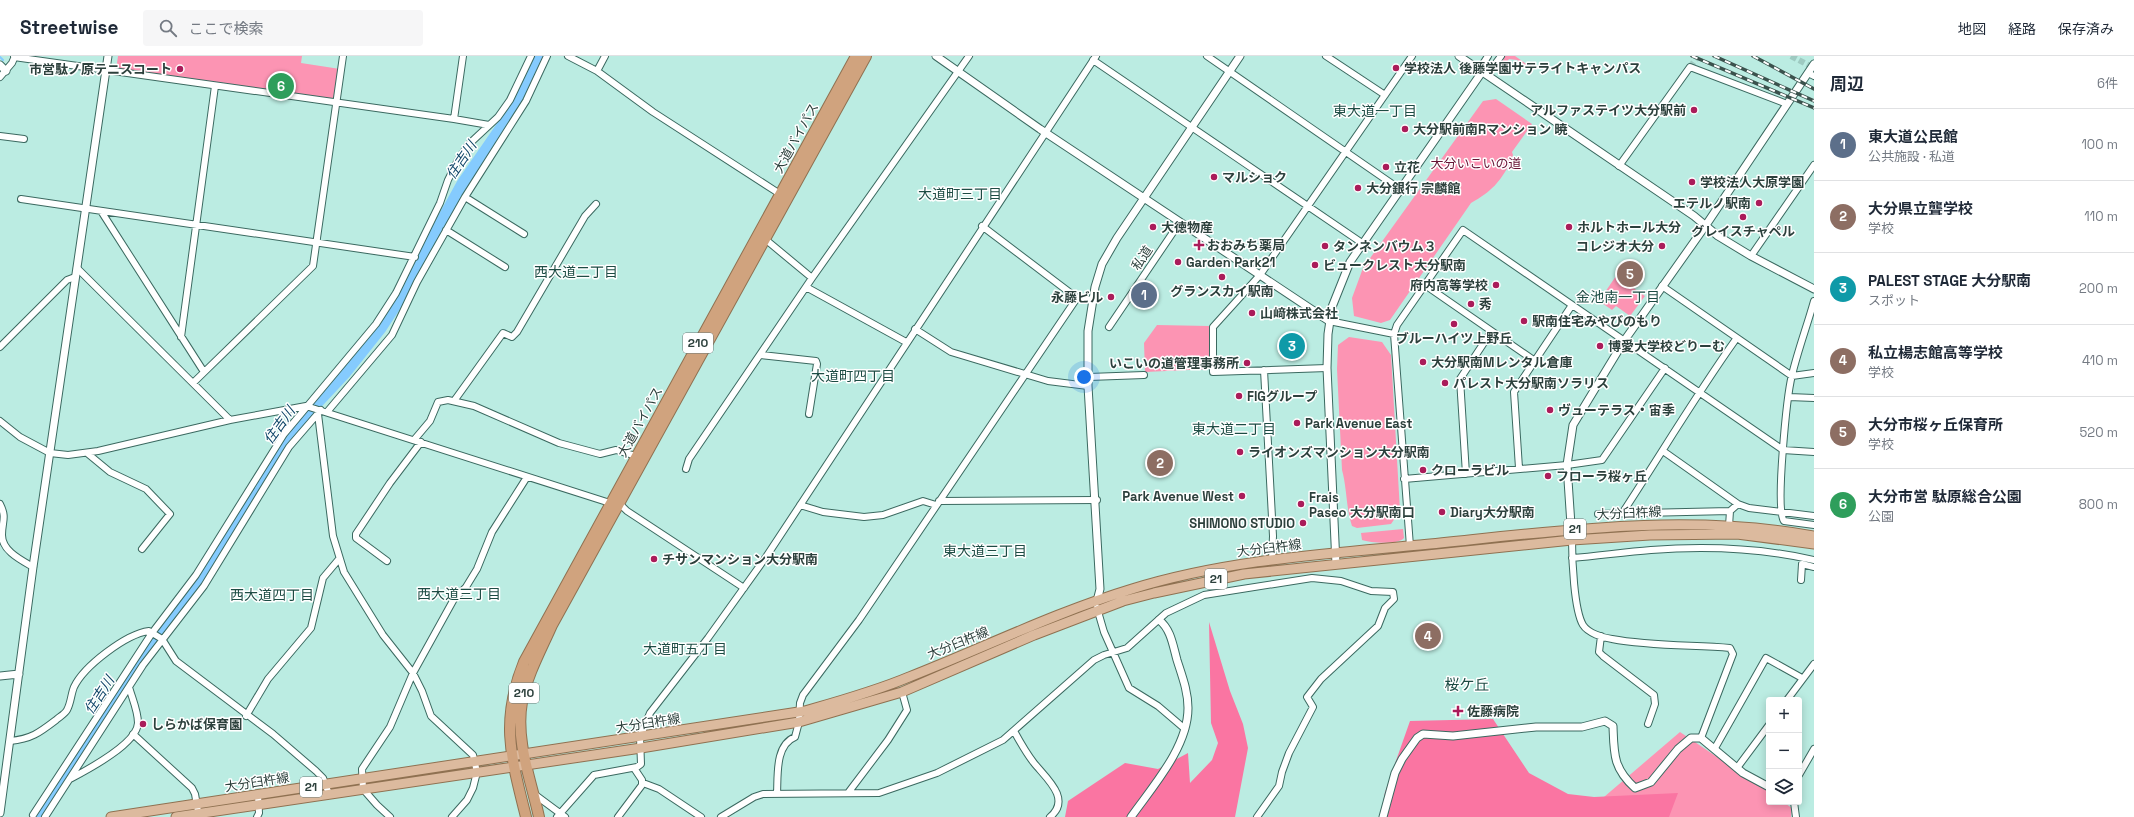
<!DOCTYPE html>
<html lang="ja">
<meta charset="utf-8">
<style>
body{margin:0;font-family:"Space Grotesk","Noto Sans JP",sans-serif;background:#f6f6f7;color:#1f2937}
.controls{position:absolute;right:12px;bottom:12px;display:grid;overflow:hidden;border-radius:4px;box-shadow:0 2px 10px #0003}
.controls button{width:36px;height:36px;display:grid;place-items:center;padding:0;border:0;border-bottom:1px solid #e0e1e3;background:#fff;color:#1f2937;font:20px sans-serif}
.you{position:absolute;left:1084px;top:321px;width:14px;height:14px;margin:-10px;border:3px solid #fff;border-radius:50%;background:#1a73e8;box-shadow:0 0 0 6px #1a73e833}
.badge{display:grid;place-items:center;width:26px;height:26px;border-radius:50%;background:#d93025;color:#fff;font-size:13px;font-weight:700}
.pin{position:absolute;translate:-50% -50%;border:2px solid #fff;box-shadow:0 1px 4px #0006}
.list{margin:0;padding:0;list-style:none}
h2{display:flex;justify-content:space-between;align-items:center;height:52px;margin:0;padding:0 16px;font-size:17px}
h2 small{font-size:13px;font-weight:400;color:#747a83}
.list li{display:grid;grid-template-columns:26px 1fr auto;gap:12px;align-items:center;box-sizing:border-box;height:72px;padding:0 16px;border-top:1px solid #e0e1e3}
.list b{display:block;font-size:15px;white-space:nowrap}
.list p{margin:0;font-size:13px;white-space:nowrap;color:#747a83}
.list em{font-size:13px;font-style:normal;color:#747a83}
.icon{flex:none;width:22px;height:22px;fill:none;stroke:currentColor;stroke-width:2;stroke-linecap:round;stroke-linejoin:round}
.map{position:relative;flex:none;width:1814px;height:761px;overflow:hidden}
header{display:flex;align-items:center;gap:24px;box-sizing:border-box;height:56px;padding:0 20px;background:#fff;border-bottom:1px solid #e0e1e3}
header strong{font-size:19px}
nav{display:flex;gap:22px;margin-inline-start:auto;font-size:14px}
.search{width:280px;height:36px;background:#f6f6f7;display:flex;align-items:center;gap:10px;box-sizing:border-box;padding:0 14px;border-radius:4px;color:#747a83;font-size:15px}
main{display:flex}
aside{flex:1;background:#fff}
.map>svg:first-child{display:block}
.green{fill:#fc94b3}
.forest{fill:#fa75a2}
.lines{fill:none;stroke-linecap:round;stroke-linejoin:round}
.stream{stroke:#85cbfe;stroke-width:2}
.river{stroke:#85cbfe;stroke-width:13}
.minor-tunnel{stroke:#9ecac1;stroke-width:6;stroke-dasharray:6 3;stroke-linecap:butt}
.minor-casing{stroke:#3b6960;stroke-width:8}
.tertiary-casing{stroke:#3b6960;stroke-width:9}
.primary-casing{stroke:#8f7151;stroke-width:11}
.trunk-casing{stroke:#8f7151;stroke-width:12}
.minor{stroke:#fff;stroke-width:6}
.tertiary{stroke:#fff;stroke-width:7}
.primary{stroke:#dcba9e;stroke-width:9}
.trunk{stroke:#d0a37e;stroke-width:10}
.rail-casing{stroke:#3b524d;stroke-width:3.5}
.rail{stroke:#fff;stroke-width:2;stroke-dasharray:6;stroke-linecap:butt}
.poi-dot{fill:#aa1c5a;stroke:#fff;stroke-width:1.5}
.labels{text-anchor:middle;dominant-baseline:central;stroke-width:3;stroke-linejoin:round;paint-order:stroke}
.shield{fill:#fff;stroke:#6b7976;stroke-width:1}
.shield-label{font-size:12px;font-weight:bold;fill:#2c403c}
.poi-label{font-size:13px;font-weight:bold;fill:#2c403c;stroke:#fff;text-anchor:start}
.street-label{font-size:13px;fill:#2c403c;stroke:#fff}
.park-label{font-size:13px;fill:#651335;stroke:#fff}
.neighbourhood-label{font-size:14px;fill:#1d4c44;stroke:#fff}
.water-label{font-size:14px;font-style:italic;fill:#0f4668;stroke:#fff}
.quarter-label{font-size:15px;fill:#1d4c44;stroke:#fff}
</style>
<header>
<strong>Streetwise</strong>
<div class="search"><svg class="icon" aria-label="search" viewBox="0 0 24 24"><circle cx="10" cy="10" r="6"/><path d="M15 15l6 6"/></svg>ここで検索</div>
<nav><a>地図</a><a>経路</a><a>保存済み</a></nav>
</header>
<main>
<div class="map">
<svg width="1814" height="761" viewBox="0 0 1814 761">
<rect width="100%" height="100%" fill="#bbece2"/>
<path class="green" d="M118,0H302L301,7L340,13L335,46L116,14Z
M1505,0H1515L1532,12L1536,10L1534,13L1525,11L1524,8L1517,4L1509,3L1505,8L1502,6Z
M1496,43L1532,68L1512,96L1513,99L1510,107L1511,106C1499,127 1492,135 1471,147L1390,264L1381,267L1354,260L1352,242L1363,212L1483,45Z
M1616,220L1645,240L1630,260L1616,250L1612,254L1599,245Z
M1157,269L1209,270L1210,313L1145,316L1144,287Z
M1349,281L1382,286L1391,299L1400,455L1391,468L1357,472L1352,470C1346,452 1347,432 1342,414L1337,313L1338,289Z
M1403,473L1404,482C1398,489 1371,487 1362,484L1361,477Z
M1680,676L1769,736V746H1783L1792,752L1791,761H1646L1604,741Z"/>
<path class="forest" d="M1209,566L1230,635L1243,668L1248,692L1235,761H1065L1068,745L1125,707L1158,713L1188,697L1190,727L1212,704L1218,687L1211,667Z
M1493,663L1529,717L1568,738L1594,741L1678,737L1669,761H1380L1385,736L1410,665Z"/>
<g class="lines">
<path class="stream" d="M0,1L3,4"/>
<path class="river" d="M42,757L106,661L144,600L241,459L272,410L283,389L303,361L345,316L380,272L404,235L463,128L510,60L530,22L539,0"/>
<path class="minor-tunnel" d="M1791,0L1812,11
M1690,11L1698,0"/>
<defs>
<path id="minor" d="M568,0L597,15L653,56L780,138
M1207,0L1401,134
M1326,0L1385,39
M14,1L454,63L489,69
M1093,4L1362,187
M1479,14L1488,0
M597,15L605,0
M1808,17L1814,20
M1487,19L1501,0
M0,21L12,7L15,0
M454,63L463,0
M0,80L24,83
M1619,110L1690,11L1787,48
M465,141L524,178
M21,143L415,201
M101,155L204,316
M982,170L1077,242
M446,174L505,211
M765,183L812,222
M1751,200L1814,109
M77,212L230,364
M1425,229L1535,305
M1662,230L1792,320L1814,317
M806,231L906,286
M1814,245C1807,270 1798,294 1792,319C1787,339 1775,453 1784,465L1814,469
M1329,265L1394,278
M1109,271L1180,166
M915,273L951,296L1048,325L1088,330
M181,281L215,30
M0,291L67,224L75,221
M761,299L816,305L817,308L809,358
M1327,312L1213,316V271L1260,219L1412,0
M1264,314L1273,480L1272,504
M1089,321L1144,319
M193,327L313,210L343,0
M1789,341L1814,342
M454,345L503,277L512,281L517,276L585,160L596,148
M327,356L392,279L417,226L465,141L526,45L547,0
M318,358L333,480L344,516L383,579L413,617L422,635L431,660L473,699L477,716L473,732L467,744L452,761
M0,365L20,381L50,397L68,399L98,395L230,364L306,350L610,447H619L627,455L744,532
M414,384L430,365L438,346L448,344L474,350L559,387L600,398L616,394L636,400
M1663,395L1738,448L1749,452L1814,460
M87,397L110,416L146,433L170,458L142,493
M1519,412L1514,336L1572,249
M686,413L689,403L812,222L969,0
M1466,418L1460,323L1491,276
M1404,423L1567,409L1602,404L1665,312
M939,445L1097,444
M0,448C7,462 2,465 2,479C2,495 21,504 33,511
M800,449L823,456L864,461L883,459L923,445L936,449
M1623,456C1661,398 1696,339 1736,283
M1598,458L1730,455L1738,448
M1729,470L1730,455
M1572,484C1572,503 1574,554 1583,569C1588,577 1603,582 1612,583C1649,590 1692,589 1730,592L1733,598L1701,682
M1410,490L1394,278L1397,269L1463,174L1783,394L1814,396
M1572,502C1598,500 1624,496 1651,494C1705,490 1761,492 1814,504
M387,505L356,482V478L390,427L421,386
M1801,524L1802,508L1814,511
M1097,552L1104,576L1129,632L1158,650L1185,673
M1601,580L1599,596L1603,600L1654,639L1655,648L1648,668
M1787,644L1814,608
M246,660L268,623L311,572L323,522L339,503
M1014,675C1020,686 1026,697 1034,707C1046,722 1072,743 1050,761
M133,678L192,732L195,738L199,761
M10,685C31,683 39,677 56,664C59,661 65,658 67,654C71,647 71,638 74,631C84,610 126,578 149,575L162,583L176,605L273,678L316,715L323,722L329,738
M1715,692L1766,602L1802,622
M1737,712L1769,669
M1799,719L1814,693
M70,723C87,714 137,688 138,667C138,655 132,642 129,631
M643,727L659,733L701,761
M848,737L888,684L907,654L902,636
M534,738L565,761
M777,738C778,719 775,689 795,681L799,666L800,647L803,639L859,564L1077,242L1093,244
M1794,746L1796,761
M33,759L152,577L196,519L284,378L376,268L396,237L440,147L448,124L457,106L468,89L498,61L510,44L531,0
M45,761L143,609L204,530L289,391L321,354
M257,761L259,757L258,739
M390,761L377,749L363,733L362,713L390,671L413,617L454,543L466,531L477,513L492,476L527,421
M557,761L594,719L637,711L641,708L640,681L650,657L708,582L766,501L1096,0
M618,761L642,729V724L634,712
M721,761L754,741L763,738L879,737L937,717L1003,684L1094,604L1104,599L1127,592L1166,557L1204,539L1312,522L1341,525L1371,535L1393,536L1394,543L1385,552L1378,570L1321,623L1307,641L1313,651L1289,697L1282,716L1279,730L1257,761"/>
<path id="tertiary" d="M936,0L1040,73L1329,265
M1459,0L1694,160L1718,180L1751,200L1814,233
M0,9L6,15
M1572,484L1567,409L1573,369L1624,285L1706,169L1814,8
M1336,508L1327,312L1328,278L1332,251L1350,206L1482,16
M1097,545L1100,533L1088,330V275L1095,231L1102,208L1117,182L1240,0
M0,620L19,618
M0,757L33,511L108,0
M1131,761C1153,730 1188,691 1188,652C1188,635 1182,620 1177,604C1173,590 1171,573 1159,564
M1383,761L1395,717L1402,703L1417,682L1423,678L1453,680L1536,671H1582L1605,665L1613,670C1614,698 1613,712 1635,732L1651,726L1678,693L1691,682H1701L1743,717L1769,731"/>
<path id="primary" d="M111,761L805,655C840,645 876,635 909,621C983,592 1056,556 1132,533C1225,504 1324,498 1420,489C1551,476 1683,456 1814,480
M176,761L641,692L799,666L902,636L1034,579L1123,545L1154,537L1244,518L1572,484L1650,479L1737,478L1814,488"/>
<path id="trunk" d="M526,761C511,701 500,665 524,606L856,0
M539,761C531,724 515,684 522,646C527,619 541,594 552,569L866,0"/>
</defs>
<use href="#minor" class="minor-casing"/>
<use href="#tertiary" class="tertiary-casing"/>
<use href="#primary" class="primary-casing"/>
<use href="#trunk" class="trunk-casing"/>
<use href="#minor" class="minor"/>
<use href="#tertiary" class="tertiary"/>
<use href="#primary" class="primary"/>
<use href="#trunk" class="trunk"/>
<defs>
<path id="rail" d="M1692,0L1814,52
M1714,0L1814,45
M1753,0L1814,33"/>
</defs>
<use href="#rail" class="rail-casing"/>
<use href="#rail" class="rail"/>
</g>
<g class="poi-dot">
<circle cx="1396" cy="12" r="4"/>
<circle cx="180" cy="13" r="4"/>
<circle cx="1694" cy="54" r="4"/>
<circle cx="1405" cy="73" r="4"/>
<circle cx="1386" cy="111" r="4"/>
<circle cx="1214" cy="121" r="4"/>
<circle cx="1692" cy="126" r="4"/>
<circle cx="1358" cy="132" r="4"/>
<circle cx="1759" cy="147" r="4"/>
<circle cx="1743" cy="161" r="4"/>
<circle cx="1153" cy="171" r="4"/>
<circle cx="1569" cy="171" r="4"/>
<path d="M1197 183h4v4h4v4h-4v4h-4v-4h-4v-4h4z"/>
<circle cx="1325" cy="190" r="4"/>
<circle cx="1662" cy="190" r="4"/>
<circle cx="1178" cy="206" r="4"/>
<circle cx="1315" cy="209" r="4"/>
<circle cx="1222" cy="221" r="4"/>
<circle cx="1496" cy="229" r="4"/>
<circle cx="1111" cy="241" r="4"/>
<circle cx="1471" cy="248" r="4"/>
<circle cx="1252" cy="257" r="4"/>
<circle cx="1524" cy="265" r="4"/>
<circle cx="1454" cy="268" r="4"/>
<circle cx="1600" cy="290" r="4"/>
<circle cx="1423" cy="306" r="4"/>
<circle cx="1247" cy="307" r="4"/>
<circle cx="1445" cy="327" r="4"/>
<circle cx="1239" cy="340" r="4"/>
<circle cx="1550" cy="354" r="4"/>
<circle cx="1297" cy="367" r="4"/>
<circle cx="1240" cy="396" r="4"/>
<circle cx="1423" cy="414" r="4"/>
<circle cx="1548" cy="420" r="4"/>
<circle cx="1242" cy="440" r="4"/>
<circle cx="1301" cy="448" r="4"/>
<circle cx="1442" cy="456" r="4"/>
<circle cx="1303" cy="467" r="4"/>
<circle cx="654" cy="503" r="4"/>
<path d="M1456 649h4v4h4v4h-4v4h-4v-4h-4v-4h4z"/>
<circle cx="143" cy="668" r="4"/>
</g>
<g class="labels">
<g class="shield">
<rect x="683" y="277" width="30" height="20" rx="3"/>
<rect x="1564" y="463" width="22" height="20" rx="3"/>
<rect x="1205" y="513" width="22" height="20" rx="3"/>
<rect x="509" y="627" width="30" height="20" rx="3"/>
<rect x="300" y="721" width="22" height="20" rx="3"/>
</g>
<g class="shield-label">
<text x="698" y="287">210</text>
<text x="1575" y="473">21</text>
<text x="1216" y="523">21</text>
<text x="524" y="637">210</text>
<text x="311" y="731">21</text>
</g>
<g class="poi-label">
<text x="1404" y="12">学校法人 後藤学園サテライトキャンパス</text>
<text x="172" y="13" text-anchor="end">市営駄ノ原テニスコート</text>
<text x="1686" y="54" text-anchor="end">アルファステイツ大分駅前</text>
<text x="1413" y="73">大分駅前南Rマンション 暁</text>
<text x="1394" y="111">立花</text>
<text x="1222" y="121">マルショク</text>
<text x="1700" y="126">学校法人大原学園</text>
<text x="1366" y="132">大分銀行 宗麟館</text>
<text x="1751" y="147" text-anchor="end">エテルノ駅南</text>
<text x="1161" y="171">大徳物産</text>
<text x="1577" y="171">ホルトホール大分</text>
<text x="1743" y="175" text-anchor="middle">グレイスチャペル</text>
<text x="1207" y="189">おおみち薬局</text>
<text x="1333" y="190">タンネンバウム３</text>
<text x="1654" y="190" text-anchor="end">コレジオ大分</text>
<text x="1186" y="206">Garden Park21</text>
<text x="1323" y="209">ビュークレスト大分駅南</text>
<text x="1488" y="229" text-anchor="end">府内高等学校</text>
<text x="1222" y="235" text-anchor="middle">グランスカイ駅南</text>
<text x="1103" y="241" text-anchor="end">永藤ビル</text>
<text x="1479" y="248">秀</text>
<text x="1260" y="257">山﨑株式会社</text>
<text x="1532" y="265">駅南住宅みやびのもり</text>
<text x="1454" y="282" text-anchor="middle">ブルーハイツ上野丘</text>
<text x="1608" y="290">博愛大学校どりーむ</text>
<text x="1431" y="306">大分駅南Mレンタル倉庫</text>
<text x="1239" y="307" text-anchor="end">いこいの道管理事務所</text>
<text x="1453" y="327">パレスト大分駅南ソラリス</text>
<text x="1247" y="340">FIGグループ</text>
<text x="1558" y="354">ヴューテラス・宙季</text>
<text x="1305" y="367">Park Avenue East</text>
<text x="1248" y="396">ライオンズマンション大分駅南</text>
<text x="1431" y="414">クローラビル</text>
<text x="1556" y="420">フローラ桜ヶ丘</text>
<text x="1234" y="440" text-anchor="end">Park Avenue West</text>
<text x="1309" y="441">Frais<tspan x="1309" dy="15">Paseo 大分駅南口</tspan></text>
<text x="1450" y="456">Diary大分駅南</text>
<text x="1295" y="467" text-anchor="end">SHIMONO STUDIO</text>
<text x="662" y="503">チサンマンション大分駅南</text>
<text x="1467" y="655">佐藤病院</text>
<text x="151" y="668">しらかば保育園</text>
</g>
<g class="street-label">
<text transform="translate(796 82) rotate(-61)">大道バイパス</text>
<text transform="translate(1142 202) rotate(-56)">私道</text>
<text transform="translate(640 366) rotate(-61)">大道バイパス</text>
<text transform="translate(1629 457) rotate(-3)">大分臼杵線</text>
<text transform="translate(1269 492) rotate(-7)">大分臼杵線</text>
<text transform="translate(958 587) rotate(-22)">大分臼杵線</text>
<text transform="translate(648 667) rotate(-9)">大分臼杵線</text>
<text transform="translate(257 726) rotate(-9)">大分臼杵線</text>
</g>
<g class="park-label">
<text x="1476" y="107">大分いこいの道</text>
</g>
<g class="neighbourhood-label">
<text x="1375" y="55">東大道一丁目</text>
<text x="960" y="138">大道町三丁目</text>
<text x="576" y="216">西大道二丁目</text>
<text x="1618" y="241">金池南一丁目</text>
<text x="853" y="320">大道町四丁目</text>
<text x="1234" y="373">東大道二丁目</text>
<text x="985" y="495">東大道三丁目</text>
<text x="459" y="538">西大道三丁目</text>
<text x="272" y="539">西大道四丁目</text>
<text x="685" y="593">大道町五丁目</text>
</g>
<g class="water-label">
<text transform="translate(461 104) rotate(-56)">住吉川</text>
<text transform="translate(279 369) rotate(-54)">住吉川</text>
<text transform="translate(99 639) rotate(-57)">住吉川</text>
</g>
<g class="quarter-label">
<text x="1467" y="628">桜ケ丘</text>
</g>
</g>
</svg>
<div class="controls">
<button>+</button>
<button>−</button>
<button><svg class="icon" aria-label="layers" viewBox="0 0 24 24"><path d="M12 4l9 5-9 5-9-5zM3 14l9 5 9-5"/></svg></button>
</div>
<div class="you"></div>
<div class="pin badge" style="left:1144px;top:239px;background:#5c6f8a">1</div>
<div class="pin badge" style="left:1160px;top:407px;background:#8d6e63">2</div>
<div class="pin badge" style="left:1292px;top:290px;background:#0f9aa8">3</div>
<div class="pin badge" style="left:1428px;top:580px;background:#8d6e63">4</div>
<div class="pin badge" style="left:1630px;top:218px;background:#8d6e63">5</div>
<div class="pin badge" style="left:281px;top:30px;background:#2e9e5b">6</div>
</div>
<aside>
<h2>周辺<small>6件</small></h2>
<ul class="list">
<li><span class="badge" style="background:#5c6f8a">1</span><div><b>東大道公民館</b><p>公共施設 · 私道</p></div><em>100 m</em></li>
<li><span class="badge" style="background:#8d6e63">2</span><div><b>大分県立聾学校</b><p>学校</p></div><em>110 m</em></li>
<li><span class="badge" style="background:#0f9aa8">3</span><div><b>PALEST STAGE 大分駅南</b><p>スポット</p></div><em>200 m</em></li>
<li><span class="badge" style="background:#8d6e63">4</span><div><b>私立楊志館高等学校</b><p>学校</p></div><em>410 m</em></li>
<li><span class="badge" style="background:#8d6e63">5</span><div><b>大分市桜ヶ丘保育所</b><p>学校</p></div><em>520 m</em></li>
<li><span class="badge" style="background:#2e9e5b">6</span><div><b>大分市営 駄原総合公園</b><p>公園</p></div><em>800 m</em></li>
</ul>
</aside>
</main>
